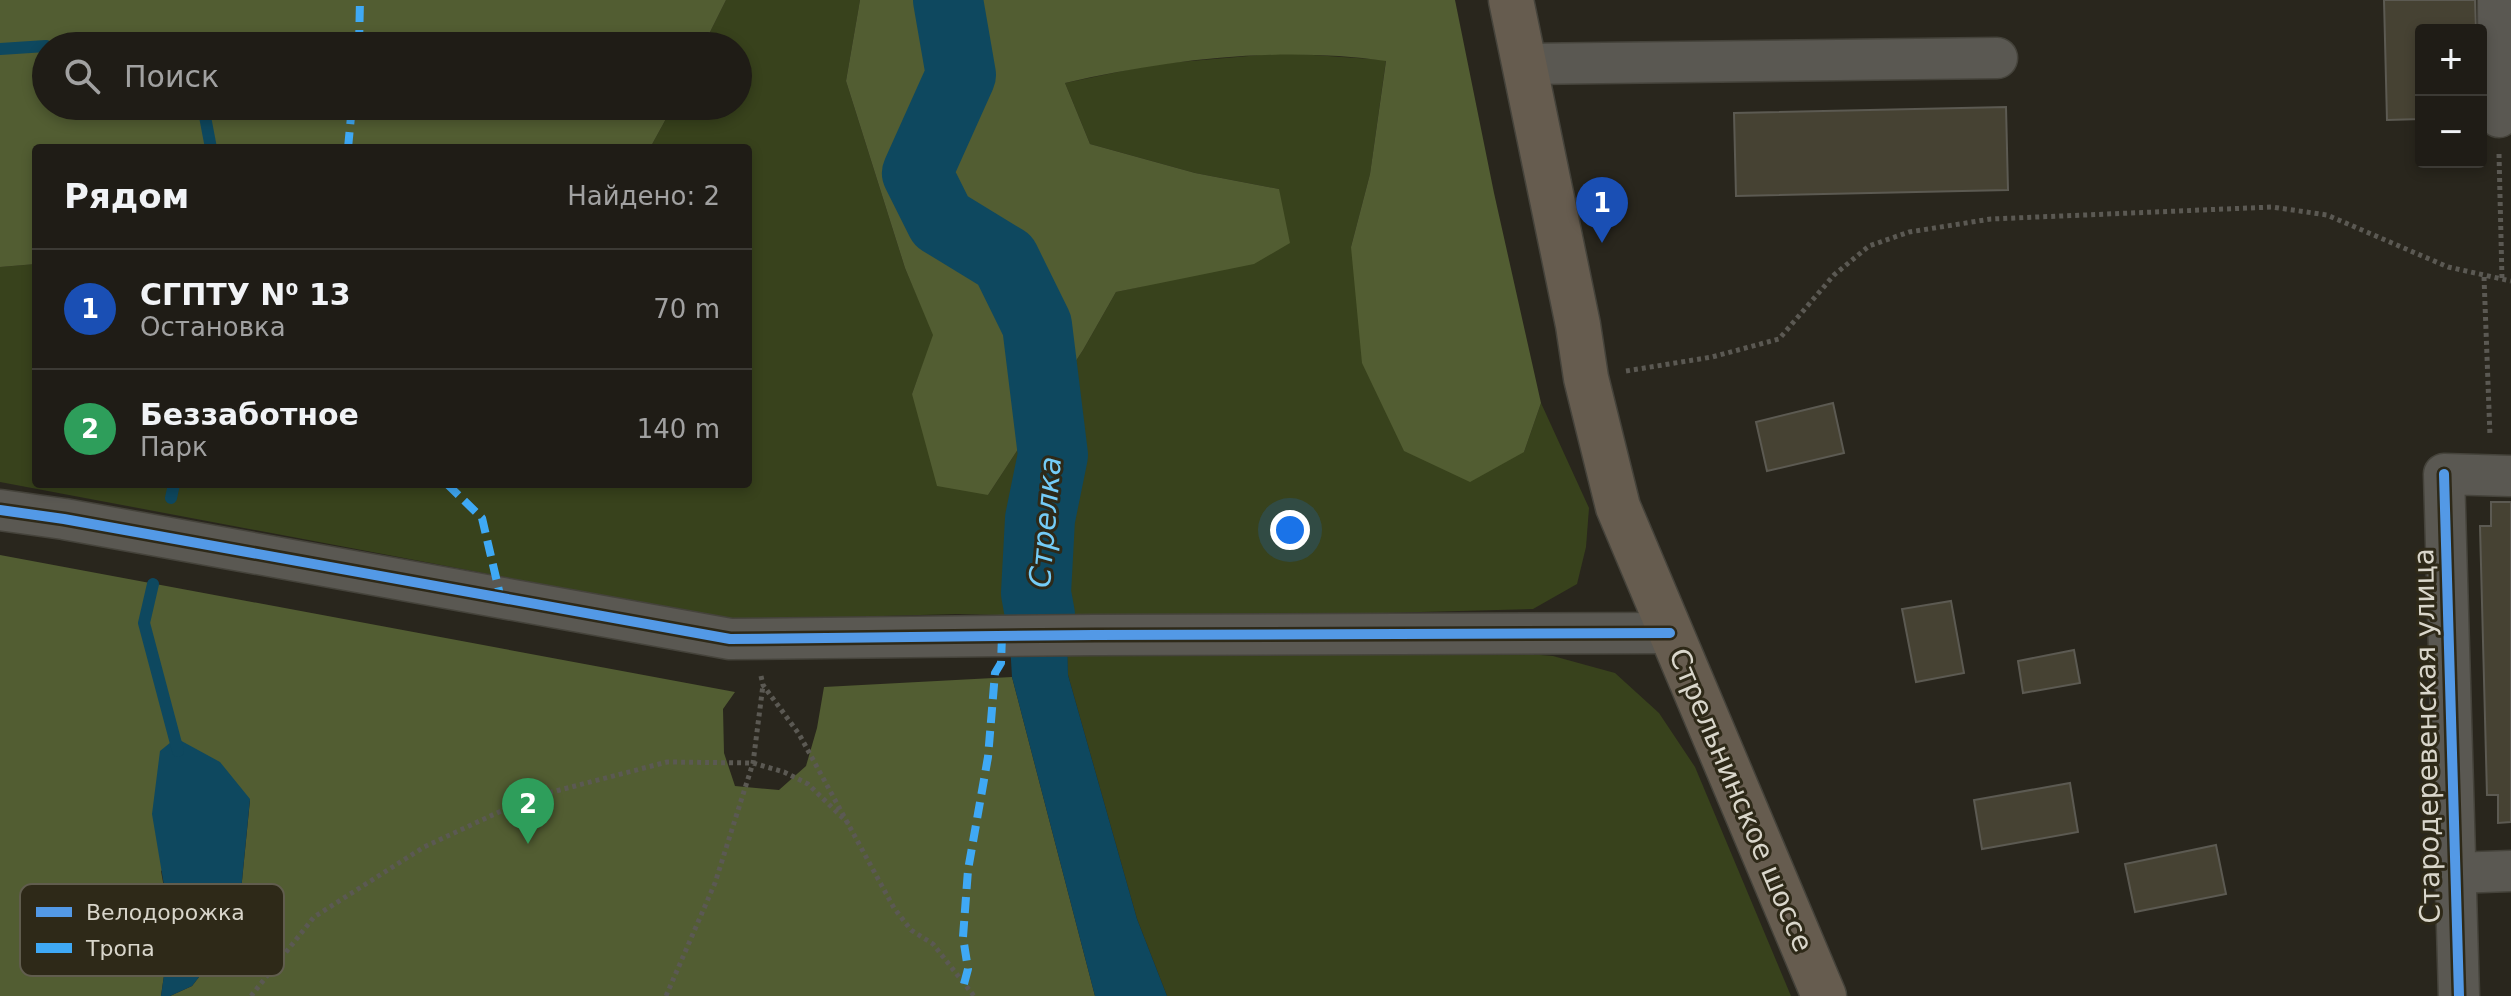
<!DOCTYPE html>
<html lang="ru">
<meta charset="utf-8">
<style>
body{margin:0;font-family:"DejaVu Sans",sans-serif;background:#27251f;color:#f1f3f6}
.controls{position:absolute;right:24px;top:24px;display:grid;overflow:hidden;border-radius:8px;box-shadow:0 4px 12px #0003}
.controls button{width:72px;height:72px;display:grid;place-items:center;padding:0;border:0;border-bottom:2px solid #3c3a35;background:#1f1c16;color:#f1f3f6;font:40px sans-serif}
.you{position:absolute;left:1290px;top:530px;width:28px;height:28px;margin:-20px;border:6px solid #fff;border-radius:50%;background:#1a73e8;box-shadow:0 0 0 12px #1a73e833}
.badge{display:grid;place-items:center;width:52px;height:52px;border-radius:50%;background:#b45309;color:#fff;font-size:26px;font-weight:700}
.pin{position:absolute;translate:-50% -66px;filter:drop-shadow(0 2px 4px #0008)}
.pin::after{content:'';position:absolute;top:42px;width:28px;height:24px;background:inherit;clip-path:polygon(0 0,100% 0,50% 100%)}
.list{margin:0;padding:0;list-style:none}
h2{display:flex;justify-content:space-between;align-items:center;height:104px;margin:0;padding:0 32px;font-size:34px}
h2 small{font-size:26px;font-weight:400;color:#a1a1a1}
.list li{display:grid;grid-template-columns:52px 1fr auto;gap:24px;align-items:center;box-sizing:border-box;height:120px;padding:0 32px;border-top:2px solid #3c3a35}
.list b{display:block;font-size:30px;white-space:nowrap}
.list p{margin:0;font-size:26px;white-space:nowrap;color:#a1a1a1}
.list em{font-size:26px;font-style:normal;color:#a1a1a1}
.icon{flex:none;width:44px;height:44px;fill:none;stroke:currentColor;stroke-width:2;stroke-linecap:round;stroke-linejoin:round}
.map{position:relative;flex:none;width:2511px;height:996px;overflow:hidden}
.search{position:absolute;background:#1f1c16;box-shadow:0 4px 12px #0003;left:32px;top:32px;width:720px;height:88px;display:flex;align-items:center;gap:20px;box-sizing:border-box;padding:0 28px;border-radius:44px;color:#a1a1a1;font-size:30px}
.panel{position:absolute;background:#1f1c16;box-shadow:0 4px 12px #0003;left:32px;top:144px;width:720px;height:344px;border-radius:8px}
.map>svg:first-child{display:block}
.green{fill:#38421c}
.forest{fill:#525d32}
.water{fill:#0e485f}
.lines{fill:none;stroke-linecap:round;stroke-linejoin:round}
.stream{stroke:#0e485f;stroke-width:12}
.river{stroke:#0e485f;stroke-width:70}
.building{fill:#464233;stroke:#5c5a52;stroke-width:2}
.minor-casing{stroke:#45433b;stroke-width:43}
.major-casing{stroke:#45433b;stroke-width:47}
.path{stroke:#5b5953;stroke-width:5;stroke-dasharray:4 4;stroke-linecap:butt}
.minor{stroke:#5a5852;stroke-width:40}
.major{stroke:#665c4f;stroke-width:44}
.quiet{stroke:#3fa9f5;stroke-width:8;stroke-dasharray:16 8;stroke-linecap:butt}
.cycleway-casing{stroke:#2e2918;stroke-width:15}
.cycleway{stroke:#5399e6;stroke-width:10}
.labels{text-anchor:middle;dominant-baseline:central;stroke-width:6;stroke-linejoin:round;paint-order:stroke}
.street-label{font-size:28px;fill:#d9d6cb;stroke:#2e2918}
.water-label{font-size:30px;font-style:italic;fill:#74ccf7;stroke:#2e2918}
.key{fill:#2e2918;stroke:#615d4e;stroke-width:2}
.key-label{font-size:22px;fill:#d9d6cb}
</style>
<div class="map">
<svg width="2511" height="996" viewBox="0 0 2511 996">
<rect width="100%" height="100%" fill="#29261d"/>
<path class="green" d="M726,0H860L846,81L905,268L934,335L912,394L988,495L1083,350L1116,292L1144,286L1279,189L1195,173L1090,144L1065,83L1156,64L1284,53L1386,60L1370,174L1351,247L1524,452L1541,403L1589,508L1586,547L1577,584L1533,609L1156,619L957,614L733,620L0,482V267L36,264V484H748V148H650L673,106H738V46H703Z
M1486,651L1553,656L1615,673L1659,713L1695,767L1791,996H1167L1137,919L1068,675L1067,654Z"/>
<path class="forest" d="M0,0H726L703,46H46V106H673L650,148H36V264L0,267Z
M860,0H1455L1494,193L1541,403L1524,452L1470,482L1404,451L1362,363L1351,247L1370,174L1386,61C1279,46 1170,59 1065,83L1090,144L1195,173L1279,189L1290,243L1254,264L1116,292L1083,350L988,495L937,486L912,394L933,335L905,268L846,81Z
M0,555L735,692L723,709L724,753L735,786L779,790L806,766L817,728L824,687L1012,677L1095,996H170L192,986L216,955L240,901L250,800L161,871L171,927L161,996H0Z"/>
<path class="water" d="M1040,519L1066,591L1068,675L1137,919L1167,996H1095L1012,677L1004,542Z
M176,738L220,762L250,799L240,901L216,955L192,986L170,996H161L171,927L152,814L160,751Z"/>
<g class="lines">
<path class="stream" d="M0,49L46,46
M203,106L211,148
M171,498L174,484
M153,584L144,623L178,751"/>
<path class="river" d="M948,0L961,75L917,173L941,221L1005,260L1037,325L1053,455L1040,519L1036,593L1040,615"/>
</g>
<path class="building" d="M2384,0H2475L2476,30H2421V119L2387,120Z
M2006,107L2008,190L1736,196L1734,113Z
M1833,403L1844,453L1767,471L1756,422Z
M2491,502H2511V822L2498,823V795H2487L2480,526H2491Z
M1951,601L1964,673L1916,682L1902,609Z
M2074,650L2080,683L2023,693L2018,661Z
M2070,783L2078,832L1982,849L1974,800Z
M2216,845L2226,894L2135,912L2125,864Z"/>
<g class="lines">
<defs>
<path id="minor" d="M2498,0L2499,117
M1525,64L1997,58
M0,510L64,519L730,639L1094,635L1670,633
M2454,873L2511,871
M2459,996L2444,474L2511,476"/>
<path id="major" d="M1511,0L1578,325L1586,378L1618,507L1824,996"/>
</defs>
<use href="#minor" class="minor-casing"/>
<use href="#major" class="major-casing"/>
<path class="path" d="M2499,154L2502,279
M2484,277L2490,436
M1626,371L1712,357L1779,339L1834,275L1869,246L1909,232L1991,219L2272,207L2327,215L2448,267L2511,281
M761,676L763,685L799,734L894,908L911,930L933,944L974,996
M251,996L314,917L424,847L529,798L667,762L753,763L784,772L808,784L849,824
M666,996L715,883L753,763L763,685"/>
<use href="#minor" class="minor"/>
<use href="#major" class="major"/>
<path class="quiet" d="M359,46L360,0
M348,148L352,106
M447,484L482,518L501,599
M964,984L968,969L963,937L968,870L988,757L995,673L1001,663L1002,636"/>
<defs>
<path id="cycleway" d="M2444,474L2459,996
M0,510L64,519L730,639L1094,635L1670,633"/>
</defs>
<use href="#cycleway" class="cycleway-casing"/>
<use href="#cycleway" class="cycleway"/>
</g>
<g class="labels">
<g class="street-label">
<text transform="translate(2427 736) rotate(-91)">Стародеревенская улица</text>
<text transform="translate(1741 800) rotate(67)">Стрельнинское шоссе</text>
</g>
<g class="water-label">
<text transform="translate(1045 522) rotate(-85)">Стрелка</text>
</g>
</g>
<rect x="20" y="884" width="264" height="92" rx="12" class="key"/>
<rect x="36" y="907" width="36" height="10" fill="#5399e6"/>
<rect x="36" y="943" width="36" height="10" fill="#3fa9f5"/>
<g class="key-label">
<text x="86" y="920">Велодорожка</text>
<text x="86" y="956">Тропа</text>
</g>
</svg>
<div class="controls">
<button>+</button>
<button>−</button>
</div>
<div class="you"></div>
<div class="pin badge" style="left:1602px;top:243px;background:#1a4fb4">1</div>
<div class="pin badge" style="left:528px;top:844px;background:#2e9e5b">2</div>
<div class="search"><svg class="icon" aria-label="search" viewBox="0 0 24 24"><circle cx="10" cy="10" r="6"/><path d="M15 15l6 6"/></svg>Поиск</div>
<section class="panel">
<h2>Рядом<small>Найдено: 2</small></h2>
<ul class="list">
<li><span class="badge" style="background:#1a4fb4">1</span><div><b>СГПТУ N⁰ 13</b><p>Остановка</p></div><em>70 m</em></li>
<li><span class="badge" style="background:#2e9e5b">2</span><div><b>Беззаботное</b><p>Парк</p></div><em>140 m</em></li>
</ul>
</section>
</div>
